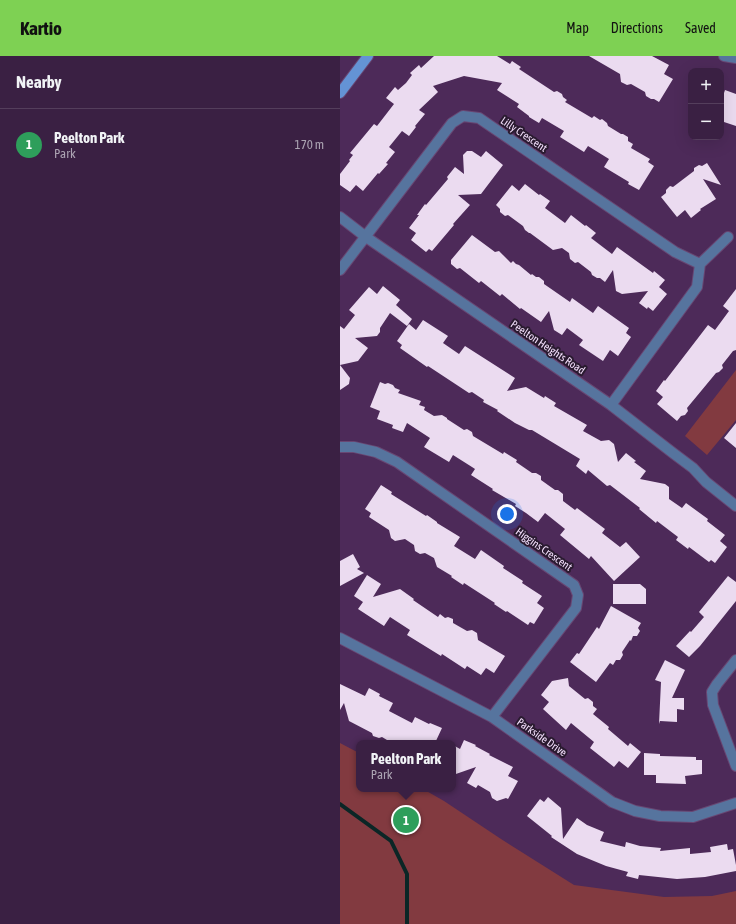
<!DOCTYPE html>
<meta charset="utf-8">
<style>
body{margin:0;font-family:"Asap Condensed",sans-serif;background:#452d4e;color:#f1f3f6}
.controls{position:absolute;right:12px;top:12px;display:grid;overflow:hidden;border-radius:8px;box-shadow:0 4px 16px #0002}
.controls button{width:36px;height:36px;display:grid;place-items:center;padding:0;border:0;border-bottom:1px solid #543e5c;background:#3a2043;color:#f1f3f6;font:20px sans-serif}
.you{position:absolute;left:167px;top:458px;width:14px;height:14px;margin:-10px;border:3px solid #fff;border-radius:50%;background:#1a73e8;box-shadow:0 0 0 6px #1a73e833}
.badge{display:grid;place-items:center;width:26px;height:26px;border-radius:50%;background:#7ed153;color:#fff;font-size:13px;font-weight:700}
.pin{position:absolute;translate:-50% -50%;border:2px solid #fff;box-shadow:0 1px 4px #0006}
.popup{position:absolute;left:16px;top:684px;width:100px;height:52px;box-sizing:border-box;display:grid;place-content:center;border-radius:8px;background:#3a2043;filter:drop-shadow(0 1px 3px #0005);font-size:13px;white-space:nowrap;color:#aba3b2}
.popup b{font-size:15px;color:#f1f3f6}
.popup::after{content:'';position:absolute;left:50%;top:100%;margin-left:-8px;border:8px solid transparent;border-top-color:#3a2043}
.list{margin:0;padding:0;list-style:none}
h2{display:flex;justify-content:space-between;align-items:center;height:52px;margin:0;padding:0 16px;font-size:17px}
h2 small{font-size:13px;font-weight:400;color:#aba3b2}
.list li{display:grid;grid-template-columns:26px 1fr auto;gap:12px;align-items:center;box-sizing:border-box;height:72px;padding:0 16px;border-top:1px solid #543e5c}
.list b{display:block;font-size:15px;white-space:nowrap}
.list p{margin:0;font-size:13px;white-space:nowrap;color:#aba3b2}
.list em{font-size:13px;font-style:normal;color:#aba3b2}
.map{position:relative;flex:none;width:396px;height:868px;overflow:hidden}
header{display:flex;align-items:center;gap:24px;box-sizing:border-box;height:56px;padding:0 20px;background:#7ed153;color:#111}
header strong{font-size:19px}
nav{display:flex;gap:22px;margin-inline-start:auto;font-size:14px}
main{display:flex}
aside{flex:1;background:#3a2043}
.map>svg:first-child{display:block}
.green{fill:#823a40}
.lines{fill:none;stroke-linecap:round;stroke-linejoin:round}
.stream{stroke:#0b2626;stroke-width:4}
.building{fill:#ebdbf0}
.street-casing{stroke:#684773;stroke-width:12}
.secondary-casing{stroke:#684773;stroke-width:12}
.street{stroke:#56749e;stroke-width:10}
.secondary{stroke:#6493d5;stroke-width:10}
.labels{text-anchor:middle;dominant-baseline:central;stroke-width:4;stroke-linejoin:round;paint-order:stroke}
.street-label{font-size:11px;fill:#f5e1fe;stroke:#2a1b30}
</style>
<header>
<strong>Kartio</strong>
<nav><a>Map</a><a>Directions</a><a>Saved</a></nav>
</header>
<main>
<aside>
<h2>Nearby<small></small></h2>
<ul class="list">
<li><span class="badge" style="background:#2e9e5b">1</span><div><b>Peelton Park</b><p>Park</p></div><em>170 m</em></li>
</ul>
</aside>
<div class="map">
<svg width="396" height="868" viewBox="0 0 396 868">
<rect width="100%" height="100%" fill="#4d2a59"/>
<path class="green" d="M396,314V364L367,399L345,380Z
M0,687L19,697V733H83L104,745L161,783L234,829L324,841L372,840L396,835V868H0Z"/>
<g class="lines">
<path class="stream" d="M0,748L51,785L67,818V868"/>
</g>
<path class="building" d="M94,0H157L170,8L172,5L181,11L179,13L214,36L217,35L222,38L223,41L227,44L225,46L252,62L254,60L260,64L262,63L267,67L268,70L281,78H283L288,81V85L293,88L291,92L310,103L308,106L314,110L299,134L288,128L289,126L264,111L269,103L248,90L244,96L220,81L224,75L202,62L199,67L189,61V60L177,51L179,48L157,34L162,27L124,20L93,30L98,36L79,54L85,58L75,70L76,71L69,80L62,75L49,91L55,96L46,107L48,108L39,118L38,117L23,135L16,129L10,136L0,129V118L10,105L9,104L13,99L10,97L34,68L37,70L54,48L46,42L55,31L58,34L66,27L72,19L70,17L79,9L81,12Z
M249,0H312L329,9L324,18L333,23L319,46L314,43H311L306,40L305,36L291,28L287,29L281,26L280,18Z
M385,34L396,38V70L381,65V46Z
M127,95H132L141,101L146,95L163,109L141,138L118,139L130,149L113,168L114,169L92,195L89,193L86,196L71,184L76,177L69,172L79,159H77L85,148L86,149L108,123L107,121L115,111L124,118L123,99Z
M367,107L381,129L363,123L376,143L360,153L361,154L351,162L345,154L337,161L321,141L326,137V134L330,130L333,131L354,115V112L359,109L362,110Z
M185,128L199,139L200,138L210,145L205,152L225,167L231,159L245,170L246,169L256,177L251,182L272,198L277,191L313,217L314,215L325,224L319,231L327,238L313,255L308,251L307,253L299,247L308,235L282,238L276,235L273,214L265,226L260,222H257L252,219L251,216L238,206L235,207L230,203L229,197L222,192L213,194L190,177H189L185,174L183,170L168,159L165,160L160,156V153L156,149L172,129L179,135Z
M132,179L155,196L159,195L171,207L173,205L176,208L179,209L191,219L192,218L196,221H199L204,225V228L230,246L232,242L253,257L258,250L289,272L286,277L291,281L278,300L270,294L263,305L239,289L243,284L227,272L222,279L214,274L209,255L201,266L181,252L180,253L162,238L160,240L141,225L139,227L120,212L117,213L111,208V204Z
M43,230L60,244L56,249L72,263L67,270L50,257L40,272V276L37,280L15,282L28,292L18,305L0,309L10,322L9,328L0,334V270L4,273L15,259L9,254L29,231L37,238Z
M396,233V294L393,295L382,309L383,312L379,316L376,317L347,352L348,355L345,359L341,360L337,365L317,348L323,341L316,335L324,324L325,325L368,269L375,274L389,255L383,250Z
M83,264L108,280L103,287L119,298L125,290L175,322L167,335L186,331L204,342L205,340L216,347L214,350L247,369L243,375L261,385L269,384L274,388L278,406L286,397L296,405L294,406L306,415L300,423L325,428L329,431V443L342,452L346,447L368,463L367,465L385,479L380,485L387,491L375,507L371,504L369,506L349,491L348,493L336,484L338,481L317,465L316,467L299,453L300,452L270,429L267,430L248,414L246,418L236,410L240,403L197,377L192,374H189L175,367L157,355L158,354L143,346L144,344L132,336L129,337L88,310L87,311L60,292L62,289L57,285L69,268L76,274Z
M40,326L45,328L48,327L53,329L55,332L60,334L58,337L81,345L79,349L85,351L84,354L94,360L102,359L107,362V363L124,374L127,373L132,376L133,380L163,398L164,396L177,404L176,406L192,417H196L201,420V424L215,434H218L223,438V445L235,454L237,452L265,473L262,477L280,491L286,486L300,501L274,525L251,500L249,503L220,479L225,473L205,457L198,466L186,457L175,450L176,448L152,434L153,433L131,419L135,413L132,411L113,399L109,406L84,391L90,382L67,367L63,376L52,372L53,369L37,363L40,355L30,351Z
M396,367V392L384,382Z
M41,429L52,436L51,438L86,460L87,459L97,466V467L120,481L114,490L135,503L141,494L164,510L163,512L183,525L182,527L202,540L197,547L204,552L194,568L190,566L188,569L167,555L166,556L154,548L155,547L124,527L123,529L111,521L112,520L97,511L94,502L85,497L80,498L75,495L74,489L65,483L55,485L51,482L49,474L29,461L31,457L25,453Z
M13,498L20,511L17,513L24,517L0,530V505Z
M27,519L41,528L33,541L60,533L74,543L73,544L98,561L100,558L105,562L108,561L113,563V567L127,575L132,574L137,577L138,584L165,600L154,617L146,612L141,619L127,610L125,613L102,598L101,600L67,579L70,574L50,561L44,570L18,553L23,546L14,540Z
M388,520L396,526V545L360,590L349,601L336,590L350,575L351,576L364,561L359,556Z
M273,528H300L306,533V548H273Z
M271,550L301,567L298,572L300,575L297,580H293L291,585L290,584L282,596L283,599L280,604H276L273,609L270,607L256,626L230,606L237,597L239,598L257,571L259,573Z
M325,604L345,614L332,642H344V654L337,653V666L320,665L319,668L321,626L315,624Z
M228,622L229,630L245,643L248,642L253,646V650L257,653L253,658L269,671L268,673L288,690L290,687L301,696L288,712L279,705L274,711L250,692L254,686L231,667L226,674L203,653L209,646L201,639L212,625Z
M0,628L25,640L29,632L40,638L39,640L53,647L49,655L72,667L75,661L89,668L90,667L102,672L95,687H52L42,681L39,682L33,680L32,677L9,665L4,647L0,654Z
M124,684L136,689L135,690L150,698L149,699L173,711L168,720L178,725L168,743L166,742L157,745L152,742L150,736L138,729L136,732L127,727L136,711L113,719V689L120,693Z
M304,697L320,698V700L356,701V704H362V718L345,720L346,728L316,727V719H304Z
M208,741L221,752L223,783L237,762L247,769L264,776L260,785L285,791L286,786L300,790L321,792L320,795L350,792V798L371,796L370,791L387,788L388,794L393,793L396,809V815L365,821L337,823L299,819L298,823L286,820L288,816L266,810L237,798L211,781L212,780L187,760L200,743L204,746Z"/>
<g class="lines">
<defs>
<path id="street" d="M384,0L396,2
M0,161L26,181L271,349L333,397L353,412L366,426L396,450
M360,208L388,181
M0,214L112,67L123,60L139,62L335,196L360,208L357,231L271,349
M0,391H14L36,396L57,406L234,529L238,539L236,552L152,661
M0,582L152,661L272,746L295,755L320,760L353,761L396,747
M396,604L377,628L372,636L373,649L396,710"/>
<path id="secondary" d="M0,37L28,0"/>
</defs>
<use href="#street" class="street-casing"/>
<use href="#secondary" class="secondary-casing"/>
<use href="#street" class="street"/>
<use href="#secondary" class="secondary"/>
</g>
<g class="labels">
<g class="street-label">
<text transform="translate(184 78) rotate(34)">Lilly Crescent</text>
<text transform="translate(208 291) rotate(34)">Peelton Heights Road</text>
<text transform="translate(204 493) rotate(35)">Higgins Crescent</text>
<text transform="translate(202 681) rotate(35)">Parkside Drive</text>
</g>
</g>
</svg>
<div class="controls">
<button>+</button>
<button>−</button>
</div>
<div class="you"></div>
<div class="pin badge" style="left:66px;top:764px;background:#2e9e5b">1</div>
<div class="popup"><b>Peelton Park</b>Park</div>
</div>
</main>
